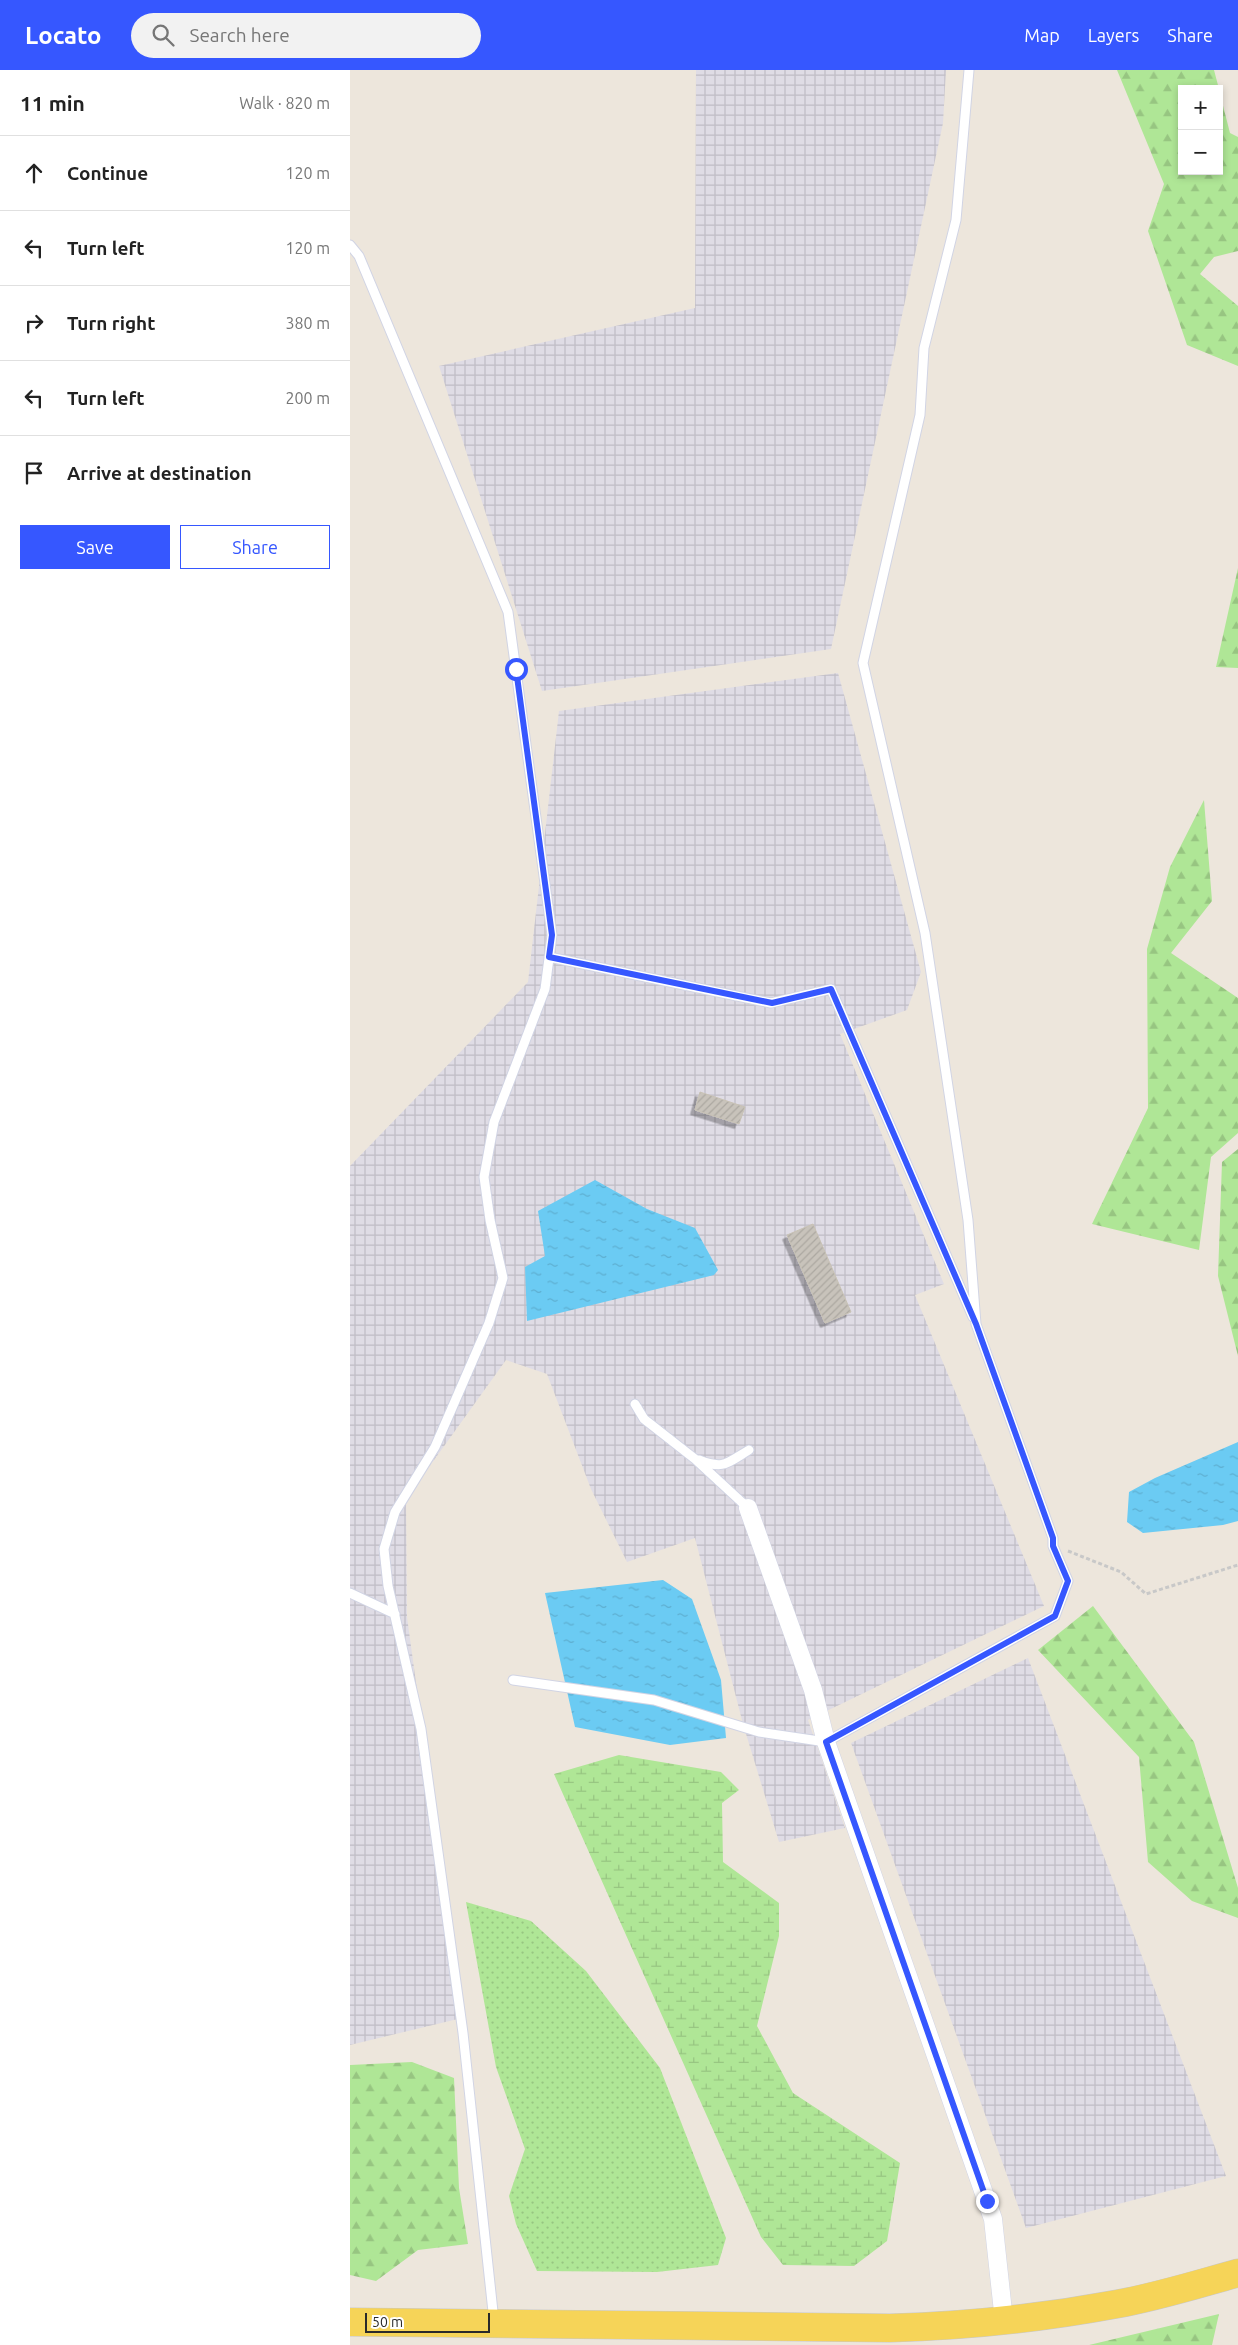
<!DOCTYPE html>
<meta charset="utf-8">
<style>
body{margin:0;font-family:Ubuntu,sans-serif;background:#f2f2f2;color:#222}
.controls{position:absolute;right:15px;top:15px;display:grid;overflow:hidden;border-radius:0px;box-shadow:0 2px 8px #0003}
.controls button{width:45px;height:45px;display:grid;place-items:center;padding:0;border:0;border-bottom:1px solid #e0e0e0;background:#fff;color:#222;font:25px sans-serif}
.scale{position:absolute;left:15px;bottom:12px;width:125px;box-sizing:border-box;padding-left:5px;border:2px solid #2a2a2a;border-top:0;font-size:14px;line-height:18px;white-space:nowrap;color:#2a2a2a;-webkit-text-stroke:4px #fff;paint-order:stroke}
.stop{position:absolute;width:15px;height:15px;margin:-11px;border:4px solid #3657ff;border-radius:50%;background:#fff}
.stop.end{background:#3657ff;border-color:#fff;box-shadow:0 1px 5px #0008}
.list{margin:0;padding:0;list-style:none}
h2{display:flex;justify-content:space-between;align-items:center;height:65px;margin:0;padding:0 20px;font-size:21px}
h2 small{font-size:16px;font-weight:400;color:#767676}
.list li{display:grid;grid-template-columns:32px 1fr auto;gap:15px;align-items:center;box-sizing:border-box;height:75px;padding:0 20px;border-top:1px solid #e0e0e0}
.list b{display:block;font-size:19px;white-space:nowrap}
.list em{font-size:16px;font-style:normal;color:#767676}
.actions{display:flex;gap:10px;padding:15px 20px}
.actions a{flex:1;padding:11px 0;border:1px solid #3657ff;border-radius:0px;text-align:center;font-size:18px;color:#3657ff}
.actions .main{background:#3657ff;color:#fff}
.icon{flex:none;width:28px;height:28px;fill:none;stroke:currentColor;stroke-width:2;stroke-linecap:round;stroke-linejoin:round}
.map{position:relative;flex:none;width:888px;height:2275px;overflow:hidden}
header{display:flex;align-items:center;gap:30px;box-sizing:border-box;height:70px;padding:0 25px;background:#3657ff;color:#fff}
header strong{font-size:24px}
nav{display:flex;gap:28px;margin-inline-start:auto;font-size:18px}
.search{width:350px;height:45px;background:#f2f2f2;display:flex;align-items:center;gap:12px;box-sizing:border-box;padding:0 18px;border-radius:28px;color:#767676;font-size:19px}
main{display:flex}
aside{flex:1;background:#fff}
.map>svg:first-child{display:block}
.industrial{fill:url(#industrial-grid)}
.grass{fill:url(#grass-dots)}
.forest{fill:url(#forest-firs)}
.wetland{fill:url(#wetland-marsh)}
.water{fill:url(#water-ripples)}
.building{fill:url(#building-hatch);stroke:#c8c2b5;filter:url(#shadow)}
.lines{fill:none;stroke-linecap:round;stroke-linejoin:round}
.service-casing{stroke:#d1d4e4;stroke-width:11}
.minor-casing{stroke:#d1d4e4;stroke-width:19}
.primary-casing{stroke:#c8c8c8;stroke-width:29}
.path{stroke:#c8c8c8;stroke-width:3;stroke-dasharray:4 2.5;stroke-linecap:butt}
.service{stroke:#fff;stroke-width:9}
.minor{stroke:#fff;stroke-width:18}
.primary{stroke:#f6d458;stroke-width:28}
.route{stroke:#3657ff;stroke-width:6}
</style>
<header>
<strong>Locato</strong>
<div class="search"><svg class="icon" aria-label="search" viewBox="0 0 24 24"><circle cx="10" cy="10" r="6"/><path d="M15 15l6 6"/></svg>Search here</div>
<nav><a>Map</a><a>Layers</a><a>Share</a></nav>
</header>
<main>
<aside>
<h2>11 min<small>Walk · 820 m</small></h2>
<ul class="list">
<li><svg class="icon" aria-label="ahead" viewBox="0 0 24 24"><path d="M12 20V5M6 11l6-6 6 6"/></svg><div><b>Continue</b></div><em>120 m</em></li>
<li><svg class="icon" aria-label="left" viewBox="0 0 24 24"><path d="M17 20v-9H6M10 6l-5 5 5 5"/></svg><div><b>Turn left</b></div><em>120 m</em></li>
<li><svg class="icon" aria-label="right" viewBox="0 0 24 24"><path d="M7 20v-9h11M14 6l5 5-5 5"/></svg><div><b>Turn right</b></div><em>380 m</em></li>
<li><svg class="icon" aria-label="left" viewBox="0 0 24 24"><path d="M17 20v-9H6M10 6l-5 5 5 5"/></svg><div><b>Turn left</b></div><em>200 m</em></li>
<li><svg class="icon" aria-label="arrive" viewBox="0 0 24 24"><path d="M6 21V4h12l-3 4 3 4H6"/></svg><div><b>Arrive at destination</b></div></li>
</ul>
<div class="actions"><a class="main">Save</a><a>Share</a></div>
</aside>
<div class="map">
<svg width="888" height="2275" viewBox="0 0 888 2275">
<defs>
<pattern id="industrial-grid" width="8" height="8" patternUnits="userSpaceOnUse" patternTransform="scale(1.25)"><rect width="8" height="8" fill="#dfdce5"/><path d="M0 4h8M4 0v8" fill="none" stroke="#c0bdc5"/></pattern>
<pattern id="grass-dots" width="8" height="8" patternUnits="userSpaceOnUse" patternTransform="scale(1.25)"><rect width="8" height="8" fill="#afe696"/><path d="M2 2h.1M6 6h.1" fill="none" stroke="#97c581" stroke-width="1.8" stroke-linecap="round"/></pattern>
<pattern id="forest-firs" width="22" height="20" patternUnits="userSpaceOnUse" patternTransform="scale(1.25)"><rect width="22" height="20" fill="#afe696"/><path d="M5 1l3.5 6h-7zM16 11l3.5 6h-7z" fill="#97c581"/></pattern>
<pattern id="wetland-marsh" width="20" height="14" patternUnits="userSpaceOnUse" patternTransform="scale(1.25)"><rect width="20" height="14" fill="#afe696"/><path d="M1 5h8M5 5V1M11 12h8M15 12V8" fill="none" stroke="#97c581"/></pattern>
<pattern id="water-ripples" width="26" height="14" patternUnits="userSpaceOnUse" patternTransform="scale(1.25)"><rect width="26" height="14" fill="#6bcbf3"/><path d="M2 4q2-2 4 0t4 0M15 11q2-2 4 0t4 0" fill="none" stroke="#5daed0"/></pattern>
<pattern id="building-hatch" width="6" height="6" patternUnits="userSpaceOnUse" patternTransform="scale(1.25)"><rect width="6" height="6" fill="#c8c3bb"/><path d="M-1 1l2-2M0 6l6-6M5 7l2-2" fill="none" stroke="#aca8a1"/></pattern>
<filter id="shadow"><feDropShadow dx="-4.5" dy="4.5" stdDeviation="0" flood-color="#0004"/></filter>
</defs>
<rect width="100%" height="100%" fill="#ede6dc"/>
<path class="industrial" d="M346,0H596L593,53L481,579L192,621L89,296L345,238Z
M488,603L571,902L557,940L490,964L594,1214L565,1225L694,1536L458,1650L495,1758L429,1772L393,1654L345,1468L277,1492L241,1419L197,1304L156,1290L56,1429L57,1547L112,1948L0,1975V1096L178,912L209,641Z
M678,1588L876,2106L676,2158L501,1673Z"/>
<path class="grass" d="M116,1832L181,1851L236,1901L310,1998L376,2168L368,2195L307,2202L187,2201L166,2154L159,2126L175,2079L146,1997Z"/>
<path class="forest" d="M767,0H864L869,19H832V101H869V20L880,63L888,67V181L864,187L850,204L888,236V296L837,275L798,161L814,114Z
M888,498V598L866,597Z
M854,730L862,831L821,883L888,928V1063L861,1087L849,1180L742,1154L798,1038L797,879L820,797Z
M888,1079V1286L868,1206L872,1092Z
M743,1536L844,1672L888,1818V1848L842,1831L798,1792L789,1687L688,1580Z
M62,1992L104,2008L109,2118L118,2174L68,2180L26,2211L0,2205V1995Z
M869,2244L862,2275H739Z"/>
<path class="wetland" d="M269,1685L371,1702L389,1720L372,1733L373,1792L429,1833V1866L407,1956L443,2023L550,2093L537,2171L504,2196L433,2195L411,2167L204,1704Z"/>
<path class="water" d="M245,1110L297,1139L345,1158L368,1200L364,1205L177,1251L175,1197L195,1186L188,1141Z
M888,1372V1451L873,1455L793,1463L777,1452L779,1422L805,1408Z
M313,1510L342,1529L371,1610L376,1668L320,1675L225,1657L195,1523Z"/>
<path class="building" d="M350,1022L395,1037L389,1054L345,1040Z
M463,1154L501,1242L475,1253L437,1165Z"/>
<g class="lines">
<defs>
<path id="service" d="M0,175L9,186L158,542L202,865L195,919L144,1052L134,1107L140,1150L153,1208L139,1253L85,1377L45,1442L34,1479L38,1516L71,1659L113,1963L144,2251
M199,887L421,933L481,919L623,1247
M285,1334L294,1349L345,1389L398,1438
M349,1390C374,1400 377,1393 399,1380
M0,1523L45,1544
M163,1610L304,1630L409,1662L476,1672L705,1546L718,1511L703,1476V1468L626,1254L618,1150L575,863L513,593L570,345L574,278L606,150L619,0"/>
<path id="minor" d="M398,1438L463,1620L476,1672L643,2149L654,2251"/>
<path id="primary" d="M0,2252L540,2258C616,2256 692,2248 767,2234C807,2227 848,2214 888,2203"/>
</defs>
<use href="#service" class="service-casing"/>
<use href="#minor" class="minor-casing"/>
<use href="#primary" class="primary-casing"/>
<path class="path" d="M718,1481L771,1502L796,1524L888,1495"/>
<use href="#service" class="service"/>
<use href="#minor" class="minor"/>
<use href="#primary" class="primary"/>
</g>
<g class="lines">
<path class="route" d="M166,599L202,865L199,887L422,933L481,919L626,1254L703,1468V1476L718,1511L705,1546L476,1672L637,2131"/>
</g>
</svg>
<div class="controls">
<button>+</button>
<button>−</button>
</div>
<div class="scale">50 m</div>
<div class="stop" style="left:166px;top:599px"></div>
<div class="stop end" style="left:637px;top:2131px"></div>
</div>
</main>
